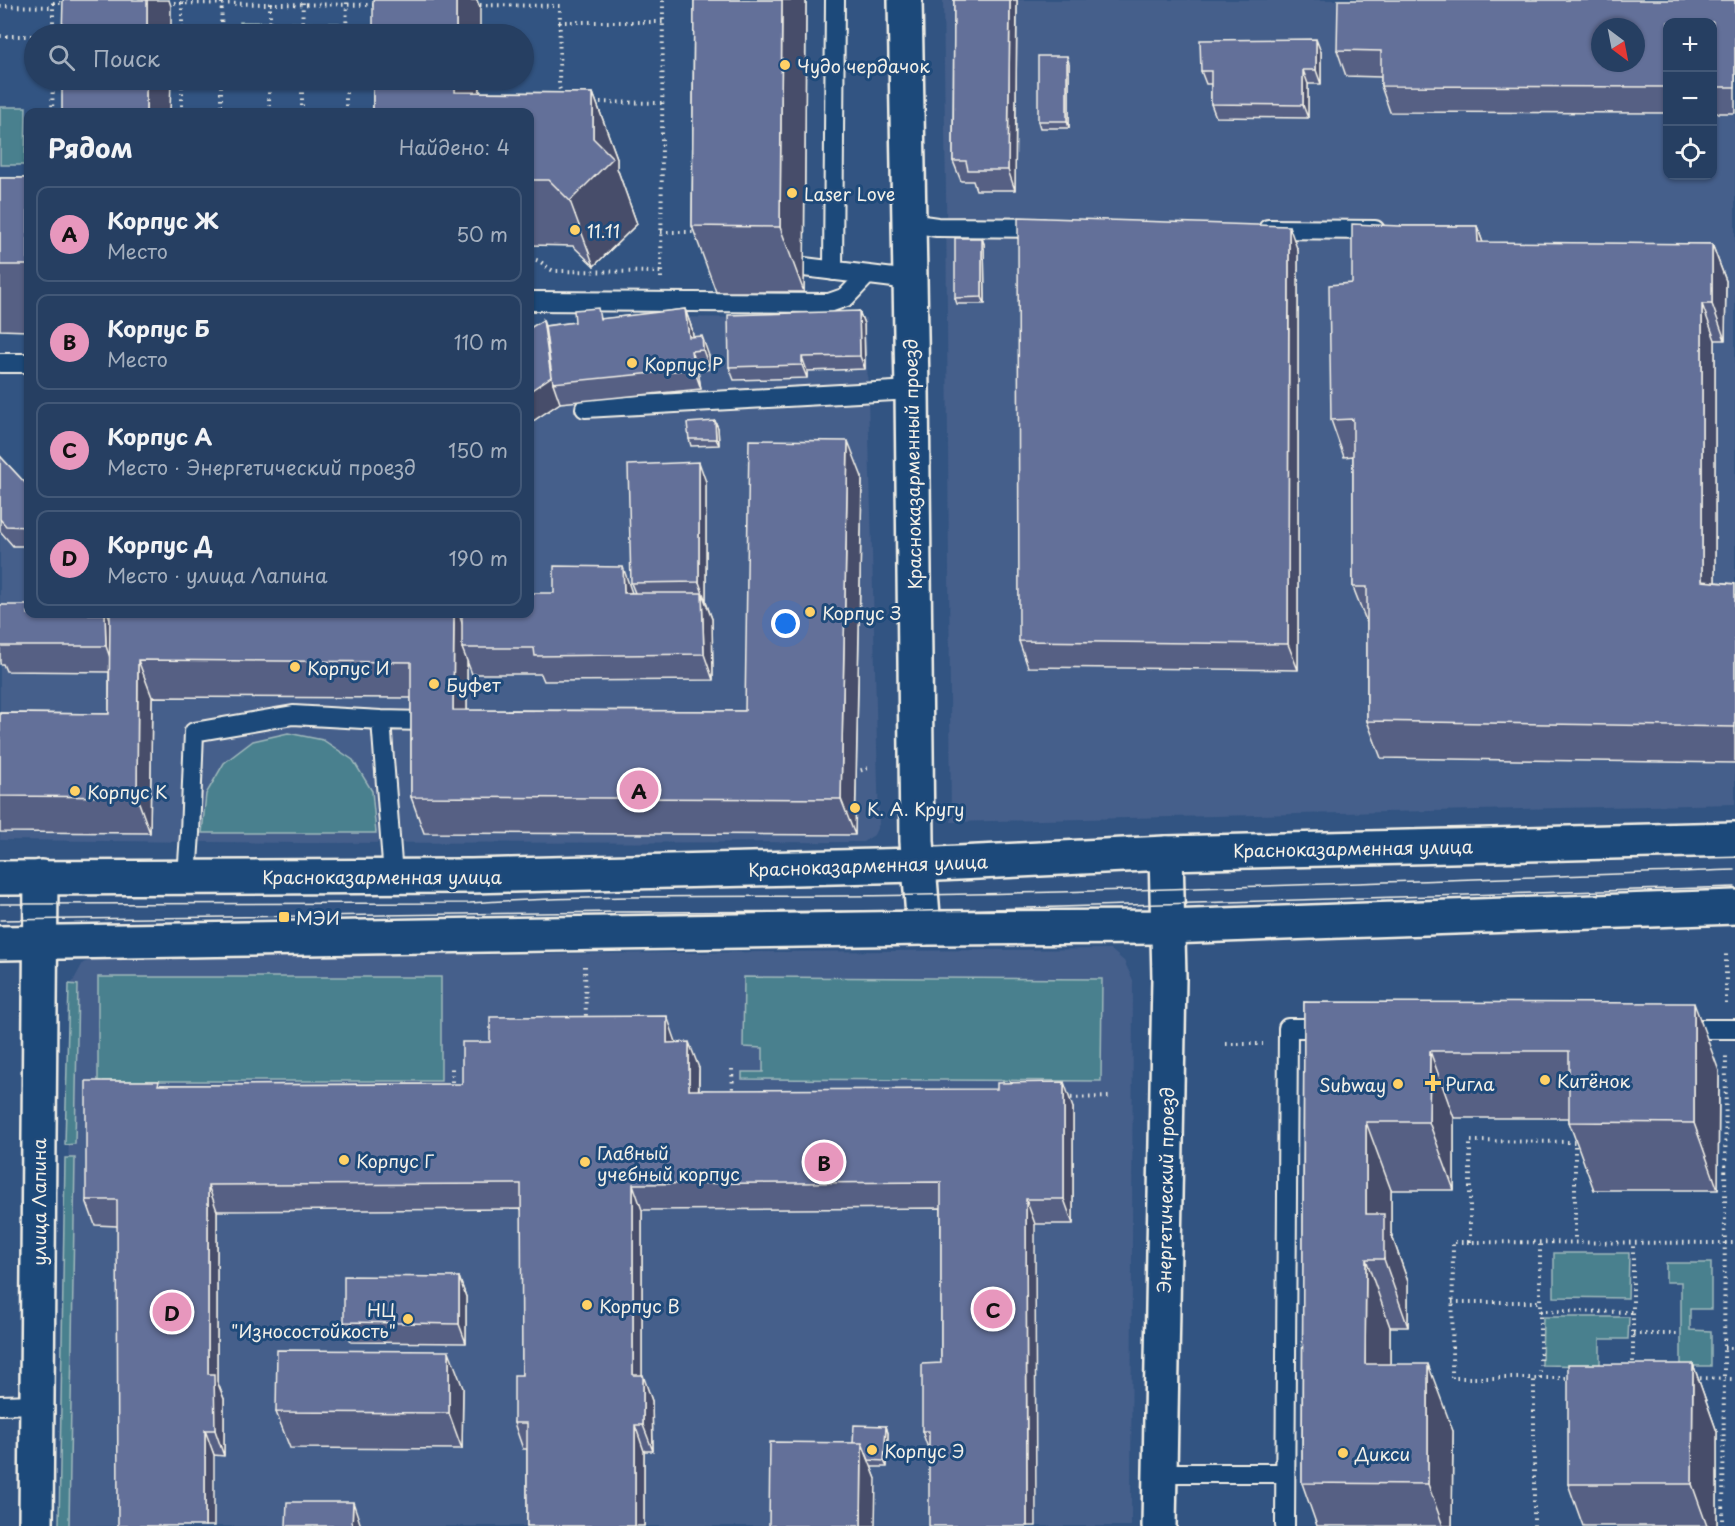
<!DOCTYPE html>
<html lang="ru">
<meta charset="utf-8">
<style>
body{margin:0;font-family:"Playpen Sans",sans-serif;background:#324a6b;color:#f1f3f6}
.controls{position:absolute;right:18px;top:18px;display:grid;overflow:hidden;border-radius:12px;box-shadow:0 2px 4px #0004}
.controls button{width:54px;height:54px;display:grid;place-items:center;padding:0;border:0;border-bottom:2px solid #425877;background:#263f62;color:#f1f3f6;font:30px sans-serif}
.compass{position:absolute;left:1591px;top:18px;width:54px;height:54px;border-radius:50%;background:#263f62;box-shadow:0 2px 4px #0004;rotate:148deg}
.you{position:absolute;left:786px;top:624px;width:21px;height:21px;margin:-15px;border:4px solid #fff;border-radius:50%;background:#1a73e8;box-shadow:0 0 0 9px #1a73e833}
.badge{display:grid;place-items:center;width:39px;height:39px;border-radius:50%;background:#e797bd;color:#111;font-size:20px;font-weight:700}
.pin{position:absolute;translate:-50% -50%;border:3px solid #fff;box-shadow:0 2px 6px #0006}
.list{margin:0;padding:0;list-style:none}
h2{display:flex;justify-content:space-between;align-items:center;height:78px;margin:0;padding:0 24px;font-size:26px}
h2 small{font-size:20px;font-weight:400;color:#a4afbe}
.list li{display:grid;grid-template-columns:39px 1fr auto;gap:18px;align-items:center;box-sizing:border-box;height:96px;margin:0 12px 12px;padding:0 12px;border:2px solid #425877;border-radius:12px}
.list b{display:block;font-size:22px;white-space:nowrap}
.list p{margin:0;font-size:20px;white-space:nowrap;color:#a4afbe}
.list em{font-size:20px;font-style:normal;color:#a4afbe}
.icon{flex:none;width:33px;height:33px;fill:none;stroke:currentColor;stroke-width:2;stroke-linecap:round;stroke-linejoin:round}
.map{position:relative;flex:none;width:1735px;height:1526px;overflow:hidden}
.search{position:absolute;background:#263f62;box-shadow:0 2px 4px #0004;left:24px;top:24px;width:510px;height:66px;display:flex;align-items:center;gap:15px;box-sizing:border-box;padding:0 21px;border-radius:33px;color:#a4afbe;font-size:22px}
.panel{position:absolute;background:#263f62;box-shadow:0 2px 4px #0004;left:24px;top:108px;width:510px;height:510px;border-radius:12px}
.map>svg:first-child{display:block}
.built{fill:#455f8b;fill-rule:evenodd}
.green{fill:#4a808e;stroke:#9fb8bb;stroke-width:1.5}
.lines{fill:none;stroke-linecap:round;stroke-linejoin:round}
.service-casing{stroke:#f4f1e8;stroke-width:22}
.minor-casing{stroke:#f4f1e8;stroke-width:38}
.secondary-casing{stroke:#f4f1e8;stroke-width:38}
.path{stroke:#f4f1e8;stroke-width:4;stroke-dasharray:1.5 4.5;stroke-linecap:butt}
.service{stroke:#1f4a7a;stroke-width:18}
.minor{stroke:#1f4a7a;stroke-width:33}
.secondary{stroke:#1f4a7a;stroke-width:33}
.tram{stroke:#f4f1e8;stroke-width:1.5}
.wall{fill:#566084;stroke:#f4f1e8;stroke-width:1.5}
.shaded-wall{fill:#464e6b;stroke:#f4f1e8;stroke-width:1.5}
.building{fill:#647099;stroke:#f4f1e8;stroke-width:1.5;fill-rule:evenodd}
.poi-dot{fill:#ffd166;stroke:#1f4a7a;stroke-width:2}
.labels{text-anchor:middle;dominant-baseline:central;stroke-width:6;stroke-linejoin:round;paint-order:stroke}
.poi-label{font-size:18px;fill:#f4f1e8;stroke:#1f4a7a;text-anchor:start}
.street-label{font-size:18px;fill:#f4f1e8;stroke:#1f4a7a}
</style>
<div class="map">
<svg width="1735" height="1526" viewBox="0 0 1735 1526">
<rect width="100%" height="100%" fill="#325482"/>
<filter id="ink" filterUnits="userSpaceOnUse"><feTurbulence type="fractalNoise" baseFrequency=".0167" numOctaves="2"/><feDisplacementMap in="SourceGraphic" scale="12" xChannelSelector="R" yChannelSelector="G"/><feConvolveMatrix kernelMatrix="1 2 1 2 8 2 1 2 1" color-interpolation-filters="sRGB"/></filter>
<g filter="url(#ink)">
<path class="built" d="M943,0H1735V804L951,822L946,193ZM1668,22H1712V176H1668ZM1600,27H1636V63H1600Z
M599,317L866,318L879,824L874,835L863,842L304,843L0,840V463L28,493V614H530V358Z
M1110,949L1124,961L1133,980L1131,1526H63L71,985L83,963L95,958Z"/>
<path class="green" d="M240,22L339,23V34H240Z
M0,107H26L25,165H0Z
M288,733L323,740L353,760L372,791L376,833H202L206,794L224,763L253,741Z
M98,977H441V1081H98Z
M744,977L1102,979L1101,1081L742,1079V1072H763V1048L743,1047Z
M69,984L78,985L75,1144L65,1145Z
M65,1158H75L69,1526H59Z
M1554,1253H1629L1628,1298L1554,1297Z
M1666,1263H1711V1309H1690V1330L1711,1331V1366H1681V1282H1666Z
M1543,1317H1629L1628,1339H1600V1366L1542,1365Z"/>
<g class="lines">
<defs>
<path id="service" d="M909,223L937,227L1042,228
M1268,229L1375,230
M804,267L910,280
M833,271L835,0
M530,301L829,303L846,297L867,275
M0,363H28
M585,408L912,390
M381,720L425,721
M187,877L190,833L194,732L293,715L381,720L393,876
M1680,1029H1735
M0,1405L37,1404
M1160,1473H1285
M1285,1526L1288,1028H1328"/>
<path id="minor" d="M905,0L912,390L917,841L924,928
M36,1526L41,877
M1159,1526L1169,978L1166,853"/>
<path id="secondary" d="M0,878L471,876L917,865L1166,853L1735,839
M0,943L924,928L1168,927L1735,907"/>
</defs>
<use href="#service" class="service-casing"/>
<use href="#minor" class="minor-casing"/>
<use href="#secondary" class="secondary-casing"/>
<path class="path" d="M53,3H67
M168,3L376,5
M474,5L560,6L559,87L562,95
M0,6L53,7
M559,22H663
M53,34V0
M182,34V0
M221,34L222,0
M270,34V0
M302,34L303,0
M346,34L347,0
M0,36H34
M221,80V112
M594,102L662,103
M52,112L53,80
M182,112V80
M269,112V80
M302,112V80
M346,112V80
M661,232H696
M530,259C542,259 544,267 554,271L661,272
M661,278L663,0
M855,772L868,768
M585,966L586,1021
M1726,1004V954
M1226,1044H1263
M732,1069L733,1092
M452,1088V1068
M1065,1098L1111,1097
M1470,1242V1141L1575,1142V1242
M1452,1302H1540
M1540,1311L1633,1312
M1633,1334H1678
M1724,1348H1735
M1633,1368V1242
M1540,1378V1242
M1572,1378H1452L1453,1242L1735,1243
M1694,1378L1735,1379
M1534,1526V1378
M1723,1526L1726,1053"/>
<use href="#service" class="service"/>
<use href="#minor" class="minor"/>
<use href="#secondary" class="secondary"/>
<path class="tram" d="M0,904L470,903C620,893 771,898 921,895C1193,890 1464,879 1735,870
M0,920L619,912L923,911L1735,887"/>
</g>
<path class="wall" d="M694,0H806L804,292H716L692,226Z
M954,0H1017L1015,190H976L973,181H961L953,161Z
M1735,0V113H1713V22H1668V113L1390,112L1381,86V77L1346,76L1337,50Z
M1321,52V84H1308V118L1216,117L1211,104V84H1206L1201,71Z
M1069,63V128H1040L1038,121Z
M373,80H480V92L593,93L617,158V168L637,224L594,266L573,246L530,245V112H373Z
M0,178H28V331L0,330Z
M1400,226H1477L1483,243L1712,244L1726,281L1725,340H1715V582L1735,584V763L1381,758L1367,721V623L1353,587V456L1344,457L1331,420L1352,283Z
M982,238L984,244L985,304H957L955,298Z
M1298,251V670L1028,667L1019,641Z
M685,309L692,329L693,337L709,356L710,369L698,371L701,389L560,403L530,423L545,326Z
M859,311L864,324L865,369L807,371V378L734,380L729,367Z
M715,421L718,428L719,445L691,446L689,439Z
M0,456L28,486V546H13L0,531Z
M862,477L855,835L424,833L411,797V698L152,697L150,833L0,832V713L109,714V672L6,671L3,664H0V605L110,618L462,623L635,593L631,583L706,482V602L712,619L713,680L544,681L541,674H472L467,661V710L745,711Z
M1304,1002L1719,1071L1718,1190H1594L1569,1122V1118H1454V1190H1391V1233L1408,1282V1327H1390V1364L1453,1431L1452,1526H1317L1302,1483Z
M676,1043L699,1068V1090L1073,1108V1224H1035L929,1451L922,1431L941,1363V1208L642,1210V1375L652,1401L653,1451H644V1526H527V1449H523L514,1423L522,1375V1209L217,1211V1381L224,1399V1456L214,1455L117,1226L95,1225L86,1200L160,1085L462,1084Z
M459,1277L466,1297V1343L351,1342L344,1322Z
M1693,1364L1717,1432V1526H1583L1568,1484Z
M463,1388L462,1449L290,1448L276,1412Z
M886,1426L888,1433L887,1467H871L876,1479L853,1443Z"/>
<path class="shaded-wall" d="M147,0H169L171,6V34H147Z
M456,0H477L480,8V34H456Z
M782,0H806L804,292L780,227Z
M1010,0H1017L1015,190L1008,170Z
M1316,39L1321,52V84L1316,70Z
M1067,56L1069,63V128L1067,121Z
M1303,70L1308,84V118L1303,105Z
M146,80H171L170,112H146Z
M455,80H480L479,112L455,92Z
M593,93L617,158V168L637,224L594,266L570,201L593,138Z
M1289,226L1298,251V670L1288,644Z
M1477,226L1490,263L1478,242Z
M982,238L984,244L985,304L982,297Z
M1712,244L1726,281L1725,340L1712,304Z
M1702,304L1715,340V618L1702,581Z
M685,309L692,329L695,350L689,337Z
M859,311L864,324L865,369L860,356Z
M543,320L552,346L553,383L560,403L530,423V391Z
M702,336L709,356L710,369L703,350Z
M691,351L698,371L701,389L694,369Z
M802,357L807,371V378L802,365Z
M715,421L718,428L719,445L716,439Z
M848,441L862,477L855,835L841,799Z
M699,462L706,482V602L699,582Z
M623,567L632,593H624Z
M702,593L712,619L713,680L704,654Z
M105,614H108L115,631V672L106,646Z
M454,614H459L467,638L462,648L467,661V746L453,710Z
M138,660L152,697L150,833L137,797Z
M1694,1003L1719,1071L1718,1190L1694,1123Z
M667,1016L676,1042V1069L667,1043Z
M689,1042L699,1068L698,1115L689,1090Z
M1430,1051L1454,1118V1190L1429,1122Z
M1064,1082L1073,1108V1224L1064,1199Z
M1366,1122L1391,1190V1233L1408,1282V1327L1384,1259L1366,1214Z
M633,1184L642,1210V1401L633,1375Z
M208,1185L217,1211V1381L224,1399V1456L215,1430L208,1374Z
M1026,1199L1035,1224L1036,1526H1027Z
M1366,1259L1390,1327V1431L1365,1364Z
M459,1277L466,1297V1343L459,1324Z
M449,1351L463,1388L462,1449L449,1413Z
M1428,1364L1453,1431L1452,1526H1443L1428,1484Z
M1693,1364L1717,1432V1526H1707L1692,1484Z
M643,1375L652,1401L653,1451L643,1425Z
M635,1425L644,1451V1526H635Z
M886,1426L888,1433L887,1467L884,1461Z
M205,1430L214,1455V1526H205Z
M862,1443L876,1479L875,1526H861Z
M353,1502L361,1526H352Z"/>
<path class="building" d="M63,0H147V34H62Z
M373,0H456V34H373Z
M694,0H782L780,227L692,226Z
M954,0H1010L1008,170H968L966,161H953Z
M1338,0H1735V87H1713V22H1668V87L1381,86V51L1337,50ZM1600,27H1636V63H1600Z
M1316,39V70H1303V105L1211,104V71H1201L1200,40Z
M1038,56H1067V121H1038Z
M62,80H146V112H62Z
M373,80H455V92L593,93V138L613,158L570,201L549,180H530V112H373Z
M0,178H28V265H0Z
M1018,217L1289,226L1288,644L1019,641Z
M1352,224L1400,226H1477L1478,242L1712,244V304H1702V581L1735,584V727L1367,721V587H1353V419L1331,420L1329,285L1352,283Z
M955,238H982V297L955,298Z
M598,308L600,319L685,309L689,337L702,336L703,350L691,351L694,369L553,383L545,326L575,322L574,310Z
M859,311L860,356L802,357V365L729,367L728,315Z
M543,320L551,377L530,391V328Z
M715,421L716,439H689L687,423Z
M749,440L848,441L841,799L411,797V662L138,660L137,797L0,796V713L109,714L110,614H454L453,710L745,711Z
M0,456L28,486V527L6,526L0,519Z
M699,462V582L631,583L628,465Z
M554,566L623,567L624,593H702L704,654L535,656L534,648H462V614H530V593H554Z
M0,605H28V614H105L106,646H0Z
M1304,1002L1694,1003V1123L1569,1122V1051H1430L1429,1122H1366V1214H1384V1259H1366L1365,1364H1428V1484L1302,1483Z
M667,1016V1043L689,1042V1090L997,1089V1083L1064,1082V1199H1026L1027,1526H929V1431H922V1364L941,1363V1182L633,1184V1375H643V1425H635V1526H527V1423H514V1375H522L521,1184L208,1185V1374H214L215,1430H205V1526H118L117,1200H86V1081H159L158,1085L462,1084V1042H490V1017Z
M344,1276L459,1277V1324L344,1322Z
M277,1350L449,1351V1413L276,1412Z
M1568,1364H1693L1692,1484H1568Z
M854,1425L886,1426L884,1461L869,1460L862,1443H853Z
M770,1442L862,1443L861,1526H769Z
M287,1502H353L352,1526H286Z"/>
</g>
<g class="poi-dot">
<circle cx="785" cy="65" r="6"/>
<circle cx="792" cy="193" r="6"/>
<circle cx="575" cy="230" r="6"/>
<circle cx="632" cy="363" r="6"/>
<circle cx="810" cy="612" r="6"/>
<circle cx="295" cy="667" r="6"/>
<circle cx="434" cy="684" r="6"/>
<circle cx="75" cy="791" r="6"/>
<circle cx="855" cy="808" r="6"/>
<rect x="278" y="911" width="12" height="12" rx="3"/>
<circle cx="1545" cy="1080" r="6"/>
<path d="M1430 1074h6v6h6v6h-6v6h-6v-6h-6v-6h6z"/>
<circle cx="1398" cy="1084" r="6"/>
<circle cx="344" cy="1160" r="6"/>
<circle cx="585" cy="1162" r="6"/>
<circle cx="587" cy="1305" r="6"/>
<circle cx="408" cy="1319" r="6"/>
<circle cx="872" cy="1450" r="6"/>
<circle cx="1343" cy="1453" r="6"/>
</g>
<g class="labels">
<g class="poi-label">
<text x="797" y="65">Чудо чердачок</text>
<text x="804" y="193">Laser Love</text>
<text x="587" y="230">11.11</text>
<text x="644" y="363">Корпус Р</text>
<text x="822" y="612">Корпус З</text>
<text x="307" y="667">Корпус И</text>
<text x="446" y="684">Буфет</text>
<text x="87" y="791">Корпус К</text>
<text x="867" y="808">К. А. Кругу</text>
<text x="296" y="917">МЭИ</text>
<text x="1557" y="1080">Китёнок</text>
<text x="1445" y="1083">Ригла</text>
<text x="1386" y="1084" text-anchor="end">Subway</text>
<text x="597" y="1152">Главный<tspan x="597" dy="21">учебный корпус</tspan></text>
<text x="356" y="1160">Корпус Г</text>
<text x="599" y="1305">Корпус В</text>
<text x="396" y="1309" text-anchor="end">НЦ<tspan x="396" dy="21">"Износостойкость"</tspan></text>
<text x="884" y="1450">Корпус Э</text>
<text x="1355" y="1453">Дикси</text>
</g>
<g class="street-label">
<text transform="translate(912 464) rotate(-91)">Красноказарменный проезд</text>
<text transform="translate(1353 848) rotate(-1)">Красноказарменная улица</text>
<text transform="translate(868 865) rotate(-2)">Красноказарменная улица</text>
<text x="382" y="876">Красноказарменная улица</text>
<text transform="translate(1165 1190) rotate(-89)">Энергетический проезд</text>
<text transform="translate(38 1202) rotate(-90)">улица Лапина</text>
</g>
</g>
</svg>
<div class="controls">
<button>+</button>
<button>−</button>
<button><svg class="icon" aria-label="locate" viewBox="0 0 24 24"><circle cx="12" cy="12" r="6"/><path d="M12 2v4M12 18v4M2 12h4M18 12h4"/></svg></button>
</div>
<svg class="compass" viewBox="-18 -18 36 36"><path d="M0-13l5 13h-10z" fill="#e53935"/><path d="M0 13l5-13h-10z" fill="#a4afbe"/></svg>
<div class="you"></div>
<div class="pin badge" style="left:639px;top:790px">A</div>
<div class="pin badge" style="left:824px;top:1162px">B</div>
<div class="pin badge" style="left:993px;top:1309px">C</div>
<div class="pin badge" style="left:172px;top:1312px">D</div>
<div class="search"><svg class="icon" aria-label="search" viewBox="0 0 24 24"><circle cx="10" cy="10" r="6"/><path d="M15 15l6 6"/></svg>Поиск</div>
<section class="panel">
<h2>Рядом<small>Найдено: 4</small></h2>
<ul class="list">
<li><span class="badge">A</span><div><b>Корпус Ж</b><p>Место</p></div><em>50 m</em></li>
<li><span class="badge">B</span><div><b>Корпус Б</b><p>Место</p></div><em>110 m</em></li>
<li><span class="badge">C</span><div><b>Корпус А</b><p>Место · Энергетический проезд</p></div><em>150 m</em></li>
<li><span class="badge">D</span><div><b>Корпус Д</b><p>Место · улица Лапина</p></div><em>190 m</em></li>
</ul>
</section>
</div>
